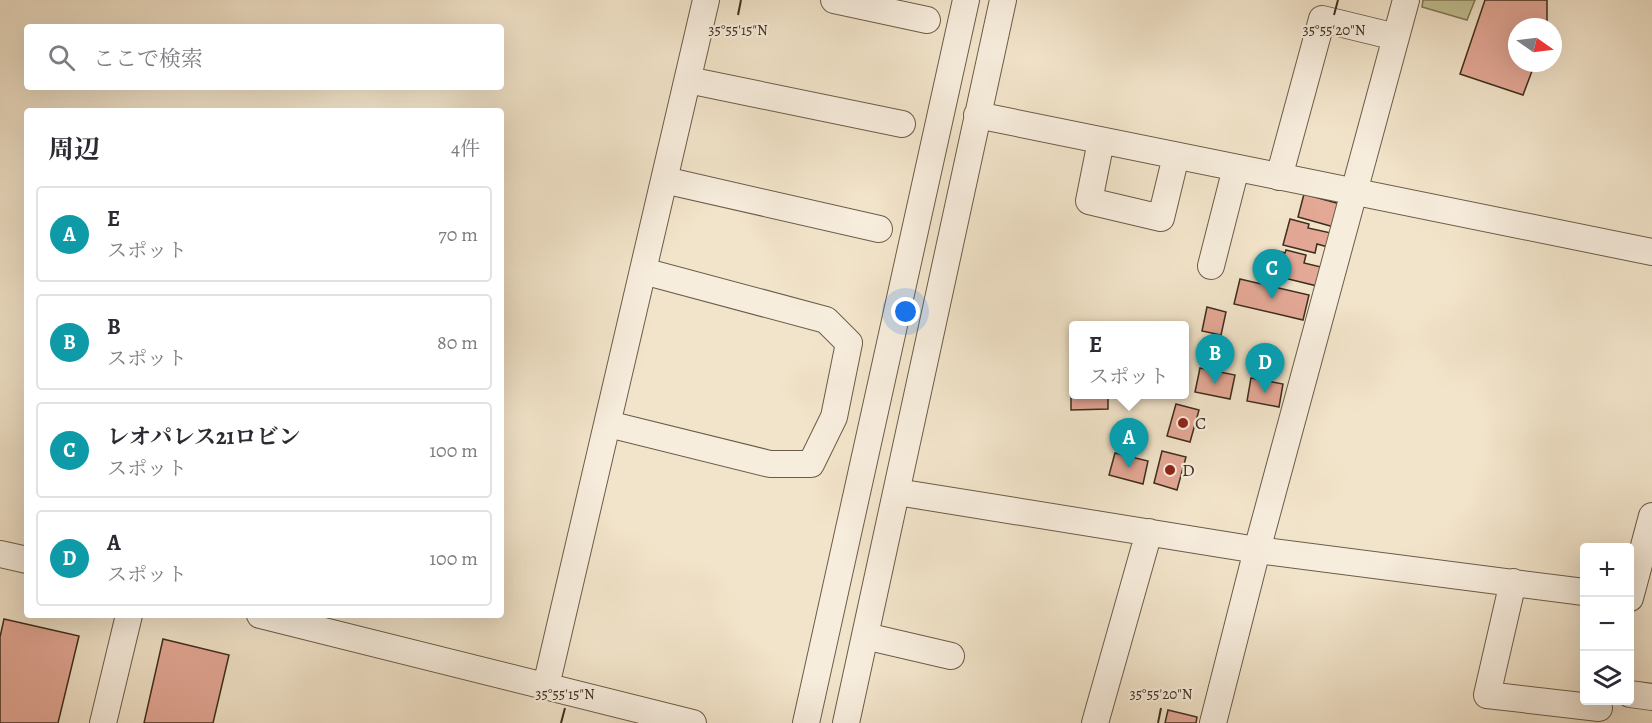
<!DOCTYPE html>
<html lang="ja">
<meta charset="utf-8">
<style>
body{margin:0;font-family:Alegreya,"Noto Serif JP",serif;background:#f7f7f7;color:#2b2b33}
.controls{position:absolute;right:18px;bottom:18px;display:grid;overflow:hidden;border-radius:6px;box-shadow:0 6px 24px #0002}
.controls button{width:54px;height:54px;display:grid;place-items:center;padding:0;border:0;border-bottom:2px solid #e1e1e2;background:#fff;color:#2b2b33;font:30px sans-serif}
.compass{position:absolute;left:1508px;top:18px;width:54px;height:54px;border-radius:50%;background:#fff;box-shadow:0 6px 24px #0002;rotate:104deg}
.you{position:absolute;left:906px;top:312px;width:21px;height:21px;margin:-15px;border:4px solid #fff;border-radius:50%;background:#1a73e8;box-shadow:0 0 0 9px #1a73e833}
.badge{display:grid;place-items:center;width:39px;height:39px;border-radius:50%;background:#db2777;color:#fff;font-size:20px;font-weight:700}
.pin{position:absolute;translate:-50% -50px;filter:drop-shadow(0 2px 3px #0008)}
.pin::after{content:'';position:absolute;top:32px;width:21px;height:18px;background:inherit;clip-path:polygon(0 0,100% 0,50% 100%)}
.popup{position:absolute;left:1069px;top:321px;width:120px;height:78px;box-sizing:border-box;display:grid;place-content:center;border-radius:6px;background:#fff;filter:drop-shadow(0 2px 4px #0005);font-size:20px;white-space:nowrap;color:#7c7c81}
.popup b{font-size:22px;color:#2b2b33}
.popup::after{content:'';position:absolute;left:50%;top:100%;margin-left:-12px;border:12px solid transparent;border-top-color:#fff}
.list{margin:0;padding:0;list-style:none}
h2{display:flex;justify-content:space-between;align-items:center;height:78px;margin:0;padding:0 24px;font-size:26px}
h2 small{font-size:20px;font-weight:400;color:#7c7c81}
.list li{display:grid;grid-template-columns:39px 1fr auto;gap:18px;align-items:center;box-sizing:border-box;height:96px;margin:0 12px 12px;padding:0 12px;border:2px solid #e1e1e2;border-radius:6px}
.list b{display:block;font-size:22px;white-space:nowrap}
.list p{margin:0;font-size:20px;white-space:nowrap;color:#7c7c81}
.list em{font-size:20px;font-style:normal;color:#7c7c81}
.icon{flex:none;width:33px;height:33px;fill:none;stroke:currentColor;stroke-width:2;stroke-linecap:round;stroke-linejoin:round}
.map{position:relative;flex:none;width:1652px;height:723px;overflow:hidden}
.search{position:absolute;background:#fff;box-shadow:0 6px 24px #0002;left:24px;top:24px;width:480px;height:66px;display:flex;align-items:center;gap:15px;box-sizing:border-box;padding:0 21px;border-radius:6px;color:#7c7c81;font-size:22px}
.panel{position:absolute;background:#fff;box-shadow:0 6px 24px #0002;left:24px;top:108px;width:480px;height:510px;border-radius:6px}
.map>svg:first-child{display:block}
.green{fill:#c1c292;stroke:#807858;stroke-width:1.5}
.building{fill:#e4a896;stroke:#3e2e1d;stroke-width:1.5}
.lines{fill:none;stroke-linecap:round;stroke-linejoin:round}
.minor-casing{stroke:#6b5c48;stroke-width:28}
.minor{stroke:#f7eddd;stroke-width:26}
.ticks{fill:none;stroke:#3e2e1d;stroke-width:2}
.poi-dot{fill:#8f2418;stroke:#f7eddd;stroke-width:2}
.labels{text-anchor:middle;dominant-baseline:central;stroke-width:4.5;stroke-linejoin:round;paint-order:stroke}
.poi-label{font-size:18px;fill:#3e2e1d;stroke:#f7eddd;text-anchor:start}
.ticks-label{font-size:15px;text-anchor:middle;fill:#3e2e1d;stroke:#f7eddd;stroke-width:4.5;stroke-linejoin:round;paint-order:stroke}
</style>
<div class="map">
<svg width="1652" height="723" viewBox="0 0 1652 723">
<rect width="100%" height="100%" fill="#f2e4ca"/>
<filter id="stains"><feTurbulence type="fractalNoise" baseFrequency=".00333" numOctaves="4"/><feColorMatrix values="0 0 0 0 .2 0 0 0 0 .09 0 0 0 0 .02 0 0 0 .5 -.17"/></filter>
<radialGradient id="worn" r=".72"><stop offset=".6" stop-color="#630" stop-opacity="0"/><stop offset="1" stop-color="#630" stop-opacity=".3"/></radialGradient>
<path class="green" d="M1423,0H1475L1467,20L1422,7Z"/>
<path class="building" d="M1485,0H1547V27H1517V63H1535L1523,95L1460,74Z
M1304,194L1340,204L1334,227L1298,217Z
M1290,219L1309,224L1308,228L1331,233L1328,247L1317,244L1315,253L1283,245Z
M1286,250L1306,255L1304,263L1321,267L1317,286L1272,275L1278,251L1285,253Z
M1240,279L1309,295L1303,320L1234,304Z
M1207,307L1226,312L1221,335L1202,331Z
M1200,368L1235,375L1230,399L1195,392Z
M1251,378L1283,384L1279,407L1247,401Z
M1071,385H1074V394H1108V409L1071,410Z
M1176,404L1199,410L1190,442L1167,436Z
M1162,451L1186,457L1177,490L1154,483Z
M1115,453L1148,461L1143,484L1109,475Z
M4,619L79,636L58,723H0V637Z
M163,639L229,655L213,723H144Z
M1168,710L1197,717L1196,723H1165Z"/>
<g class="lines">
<defs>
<path id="minor" d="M834,0L927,20
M688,80L902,124
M977,115L1652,252
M1101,141L1089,201L1161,218L1176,156
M1279,177L1322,19L1396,37
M664,180L879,229
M1211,266L1236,168
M608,424L770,464H811L834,417L849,343L826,320L643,271
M897,492L1257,550L1584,592
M0,554L27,560
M1513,582L1487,695L1599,708
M1630,598L1652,516
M260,615L693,723
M865,636L951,656
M546,686L706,0
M1630,694L1652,697
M103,723L129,615
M806,723L966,0
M846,723L1003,0
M1095,723L1149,532
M1213,723L1257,550L1406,0"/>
</defs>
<use href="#minor" class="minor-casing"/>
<use href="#minor" class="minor"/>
</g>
<path class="ticks" d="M738,15L741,0M1334,15L1338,0M561,723L565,708M1158,723L1161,708"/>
<g class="poi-dot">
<circle cx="1183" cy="423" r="6"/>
<circle cx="1170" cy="470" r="6"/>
</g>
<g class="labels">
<g class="poi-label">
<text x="1195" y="423">C</text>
<text x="1182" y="470">D</text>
</g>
</g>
<g class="ticks-label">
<text x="738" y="35">35°55'15"N</text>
<text x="1334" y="35">35°55'20"N</text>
<text x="565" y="699">35°55'15"N</text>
<text x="1161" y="699">35°55'20"N</text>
</g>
<rect width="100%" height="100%" filter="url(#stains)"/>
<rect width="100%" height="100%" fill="url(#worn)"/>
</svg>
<div class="controls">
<button>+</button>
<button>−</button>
<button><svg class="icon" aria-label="layers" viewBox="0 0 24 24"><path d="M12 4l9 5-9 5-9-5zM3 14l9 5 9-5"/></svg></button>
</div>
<svg class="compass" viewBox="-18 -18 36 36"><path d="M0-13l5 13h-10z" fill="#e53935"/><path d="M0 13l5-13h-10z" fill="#7c7c81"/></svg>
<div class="you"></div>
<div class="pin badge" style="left:1129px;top:468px;background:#0f9aa8">A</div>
<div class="popup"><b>E</b>スポット</div>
<div class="pin badge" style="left:1215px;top:384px;background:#0f9aa8">B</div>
<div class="pin badge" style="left:1272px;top:299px;background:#0f9aa8">C</div>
<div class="pin badge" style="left:1265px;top:393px;background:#0f9aa8">D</div>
<div class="search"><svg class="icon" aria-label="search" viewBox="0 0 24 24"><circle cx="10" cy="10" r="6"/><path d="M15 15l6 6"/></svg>ここで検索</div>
<section class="panel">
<h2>周辺<small>4件</small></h2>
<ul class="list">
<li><span class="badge" style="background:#0f9aa8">A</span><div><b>E</b><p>スポット</p></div><em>70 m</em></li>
<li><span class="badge" style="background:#0f9aa8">B</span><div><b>B</b><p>スポット</p></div><em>80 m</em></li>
<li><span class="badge" style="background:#0f9aa8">C</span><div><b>レオパレス21ロビン</b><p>スポット</p></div><em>100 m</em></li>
<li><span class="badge" style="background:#0f9aa8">D</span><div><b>A</b><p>スポット</p></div><em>100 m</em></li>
</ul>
</section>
</div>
